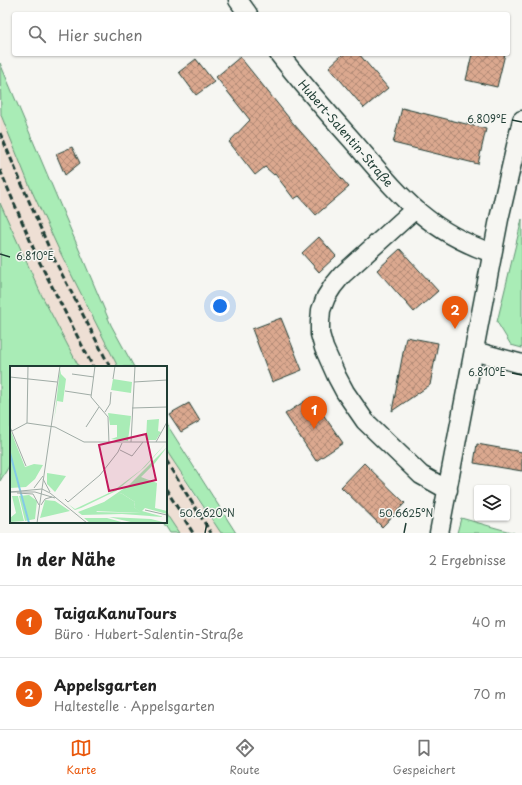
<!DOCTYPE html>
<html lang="de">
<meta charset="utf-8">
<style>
body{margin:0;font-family:"Playpen Sans",sans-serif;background:#f6f6f6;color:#222}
.controls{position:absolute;right:12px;bottom:12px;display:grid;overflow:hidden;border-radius:4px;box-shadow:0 1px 3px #0004}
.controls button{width:36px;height:36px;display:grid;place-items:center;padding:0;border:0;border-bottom:1px solid #e0e0e0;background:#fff;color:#222;font:20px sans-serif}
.you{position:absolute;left:220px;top:306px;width:14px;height:14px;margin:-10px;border:3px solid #fff;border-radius:50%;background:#1a73e8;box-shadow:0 0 0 6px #1a73e833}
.badge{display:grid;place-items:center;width:26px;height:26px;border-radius:50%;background:#ea580c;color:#fff;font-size:13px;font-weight:700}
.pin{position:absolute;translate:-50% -33px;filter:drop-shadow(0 1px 2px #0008)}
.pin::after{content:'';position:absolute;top:21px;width:14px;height:12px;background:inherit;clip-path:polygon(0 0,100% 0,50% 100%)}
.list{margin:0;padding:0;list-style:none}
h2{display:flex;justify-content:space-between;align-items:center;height:52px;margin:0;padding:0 16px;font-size:17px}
h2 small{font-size:13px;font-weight:400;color:#767676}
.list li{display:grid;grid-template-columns:26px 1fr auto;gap:12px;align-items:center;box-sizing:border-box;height:72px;padding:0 16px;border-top:1px solid #e0e0e0}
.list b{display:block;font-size:15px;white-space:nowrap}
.list p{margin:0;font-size:13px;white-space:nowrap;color:#767676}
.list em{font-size:13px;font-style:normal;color:#767676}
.icon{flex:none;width:22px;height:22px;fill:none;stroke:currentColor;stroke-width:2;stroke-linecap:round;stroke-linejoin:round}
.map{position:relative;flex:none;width:522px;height:533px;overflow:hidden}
.search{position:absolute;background:#fff;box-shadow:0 1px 3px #0004;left:12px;right:12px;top:12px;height:44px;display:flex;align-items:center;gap:10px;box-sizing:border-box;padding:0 14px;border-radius:4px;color:#767676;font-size:15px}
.sheet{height:196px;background:#fff}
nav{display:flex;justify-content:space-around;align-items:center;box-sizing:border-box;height:56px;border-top:1px solid #e0e0e0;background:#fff;font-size:11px;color:#767676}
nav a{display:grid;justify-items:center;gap:2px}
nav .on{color:#ea580c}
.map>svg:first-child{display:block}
.built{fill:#eedfd4}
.grass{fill:#a9ecb6;stroke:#649475}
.building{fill:url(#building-cross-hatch);stroke:#1f3d34}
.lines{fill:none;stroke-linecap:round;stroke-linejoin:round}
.street-casing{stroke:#1f3d34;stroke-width:21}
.street{stroke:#f6f6f2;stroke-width:18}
.rail{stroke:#1f3d34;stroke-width:3;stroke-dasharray:6 3;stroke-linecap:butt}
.ticks{fill:none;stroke:#1f3d34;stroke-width:1.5}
.labels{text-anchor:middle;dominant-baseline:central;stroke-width:3;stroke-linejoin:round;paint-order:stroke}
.street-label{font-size:12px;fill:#1f3d34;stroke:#f6f6f2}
.inset-river{fill:none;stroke:#84cbe5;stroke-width:2}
.inset-road{fill:none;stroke:#a0aca6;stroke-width:1}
.view{fill:#c2185b;fill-opacity:0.15;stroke:#c2185b;stroke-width:2}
.inset-edge{fill:none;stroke:#1f3d34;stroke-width:2}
.ticks-label{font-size:10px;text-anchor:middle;fill:#1f3d34;stroke:#f6f6f2;stroke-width:3;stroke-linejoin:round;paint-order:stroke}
</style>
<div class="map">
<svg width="522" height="533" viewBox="0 0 522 533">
<defs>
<pattern id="building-cross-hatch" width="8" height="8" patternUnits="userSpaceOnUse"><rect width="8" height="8" fill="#dba88f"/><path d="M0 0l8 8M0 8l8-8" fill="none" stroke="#b18a76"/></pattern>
</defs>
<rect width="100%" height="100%" fill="#f6f6f2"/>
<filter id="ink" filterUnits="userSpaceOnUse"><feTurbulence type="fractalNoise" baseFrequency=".025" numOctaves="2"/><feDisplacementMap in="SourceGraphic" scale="8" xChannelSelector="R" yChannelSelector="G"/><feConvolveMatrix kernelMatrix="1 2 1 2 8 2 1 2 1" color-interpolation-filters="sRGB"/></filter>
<g filter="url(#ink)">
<path class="built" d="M0,113L30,187L59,250L118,367H79L41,294L12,230L0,203Z
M166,450L195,496L221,533H179L167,515Z"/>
<path class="grass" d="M0,63L111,325L134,367H118L59,250L30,187L1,115Z
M0,203L41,294L79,367H11V463L0,481Z
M522,219V348L511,345L497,322Z
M166,423L236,533H221L166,450Z
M166,513L167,515L179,533H169L162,522H166Z
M461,518L514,533H457Z"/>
<path class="building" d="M343,54H359L388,88L364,108L329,67Z
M472,54H505L497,87L466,80Z
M240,57L293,123L349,187L316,215L299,196L294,199L275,174L274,175L265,167L255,175L229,142L250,120L216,77Z
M196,59L214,82L196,95L179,72Z
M402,108L486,129L478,164L393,143Z
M72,147L80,163L65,175L56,154Z
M319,237L336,256L319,272L302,253Z
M400,249L438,291L414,312L377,270Z
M281,318L302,370L272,382L252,329Z
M406,337L438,343L430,385L392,411Z
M311,397L343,443L316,461L285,414Z
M189,403L200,421L181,432L169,414Z
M477,444L522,452V471L474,463Z
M364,463L405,503L382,527L341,487Z"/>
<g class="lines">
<defs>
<path id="street" d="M238,0L248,14
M279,54C302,84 327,112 352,140C397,192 424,230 492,253
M414,210L342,275L333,286L326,297L321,310L320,322V334L324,348L337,377L345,392L365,421L421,475L448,490
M474,351L522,364
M439,533L499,219L522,120"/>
</defs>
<use href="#street" class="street-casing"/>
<use href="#street" class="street"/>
<path class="rail" d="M0,133L52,255L110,367
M0,170L38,259L93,367
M166,461L211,533
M166,489L193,533"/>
</g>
</g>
<path class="ticks" d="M512,120L522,122M0,254L10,257M512,373L522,375M205,533L207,523M404,533L406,523"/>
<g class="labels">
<g class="street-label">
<text transform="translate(346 133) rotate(49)">Hubert-Salentin-Straße</text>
</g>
</g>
<g transform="translate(10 366)">
<rect width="157" height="157" fill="#f6f6f2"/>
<path d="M50,3L51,8L56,13L53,36L47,35L44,55ZM98,47L121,50L118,75L101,73L107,71V59H100ZM149,53L148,65L151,66L146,74H136L137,54ZM157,76L135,101L106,125L71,142L65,144L58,138L65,143L103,125L131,104ZM157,81L145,97L131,111L147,117L145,142L157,145V148L135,142L132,145L154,151L112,148L72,149L68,146L94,136L119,119ZM111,127L125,136L124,141L131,147L86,146ZM37,107L56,110L45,126L37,118ZM19,129L27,135L25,153L15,155L9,130ZM2,130H8L14,155L0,156V152L6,147ZM35,134L45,135L60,145L30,152ZM99,151L141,153L157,157H125Z" fill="#a9ecb6" fill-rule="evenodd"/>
<path d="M111,127L125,136L124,141L132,147L84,145L86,141ZM74,152H97L115,157H80Z" fill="#a9ecb6"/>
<path d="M103,13L122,16L121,27L101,24ZM0,63L15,101L24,98L33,99L25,113L16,121L0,122Z" fill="#a9ecb6"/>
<path class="inset-river" d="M0,87L19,157"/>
<path class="inset-road" d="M85,0L81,31L98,51L99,77M62,8L84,11M0,11L47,16M103,13L105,0M124,16L157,14M55,25L81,29M122,42L157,41M95,46L100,38L101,26M17,57L18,0M0,61L16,100M76,61L89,41M2,65L17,57L45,61L74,76H157M121,76L125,0M146,76L157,56M110,84L122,90L133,76M33,113L40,126M24,122L33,110M0,126L32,123L40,127L77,157M1,126H25L45,132M7,127L23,128L29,139M55,133L58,136L90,109L108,86L112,77M31,139L35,133L42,131M135,144L157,149M27,157L50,0"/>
<path class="view" d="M136,68L146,114L99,125L89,79Z"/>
<rect width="157" height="157" class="inset-edge"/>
</g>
<g class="ticks-label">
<text x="487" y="123">6.809°E</text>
<text x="35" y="260">6.810°E</text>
<text x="487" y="376">6.810°E</text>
<text x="207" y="517">50.6620°N</text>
<text x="406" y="517">50.6625°N</text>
</g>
</svg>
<div class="controls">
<button><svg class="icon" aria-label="layers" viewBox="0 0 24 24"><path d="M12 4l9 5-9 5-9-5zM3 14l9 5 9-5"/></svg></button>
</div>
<div class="you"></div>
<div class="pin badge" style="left:314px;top:429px">1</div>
<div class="pin badge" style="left:455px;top:329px">2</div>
<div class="search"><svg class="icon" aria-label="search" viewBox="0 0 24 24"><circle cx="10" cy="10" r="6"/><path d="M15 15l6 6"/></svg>Hier suchen</div>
</div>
<section class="sheet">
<h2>In der Nähe<small>2 Ergebnisse</small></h2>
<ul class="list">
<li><span class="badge">1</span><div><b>TaigaKanuTours</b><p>Büro · Hubert-Salentin-Straße</p></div><em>40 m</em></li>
<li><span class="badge">2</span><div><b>Appelsgarten</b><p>Haltestelle · Appelsgarten</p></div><em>70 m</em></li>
</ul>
</section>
<nav>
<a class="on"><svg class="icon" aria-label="map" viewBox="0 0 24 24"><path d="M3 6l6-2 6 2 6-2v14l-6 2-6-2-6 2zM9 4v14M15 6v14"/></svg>Karte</a>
<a><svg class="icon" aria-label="directions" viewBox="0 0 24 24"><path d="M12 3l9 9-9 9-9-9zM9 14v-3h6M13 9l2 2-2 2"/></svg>Route</a>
<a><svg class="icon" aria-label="saved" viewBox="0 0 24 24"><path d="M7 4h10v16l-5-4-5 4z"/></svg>Gespeichert</a>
</nav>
